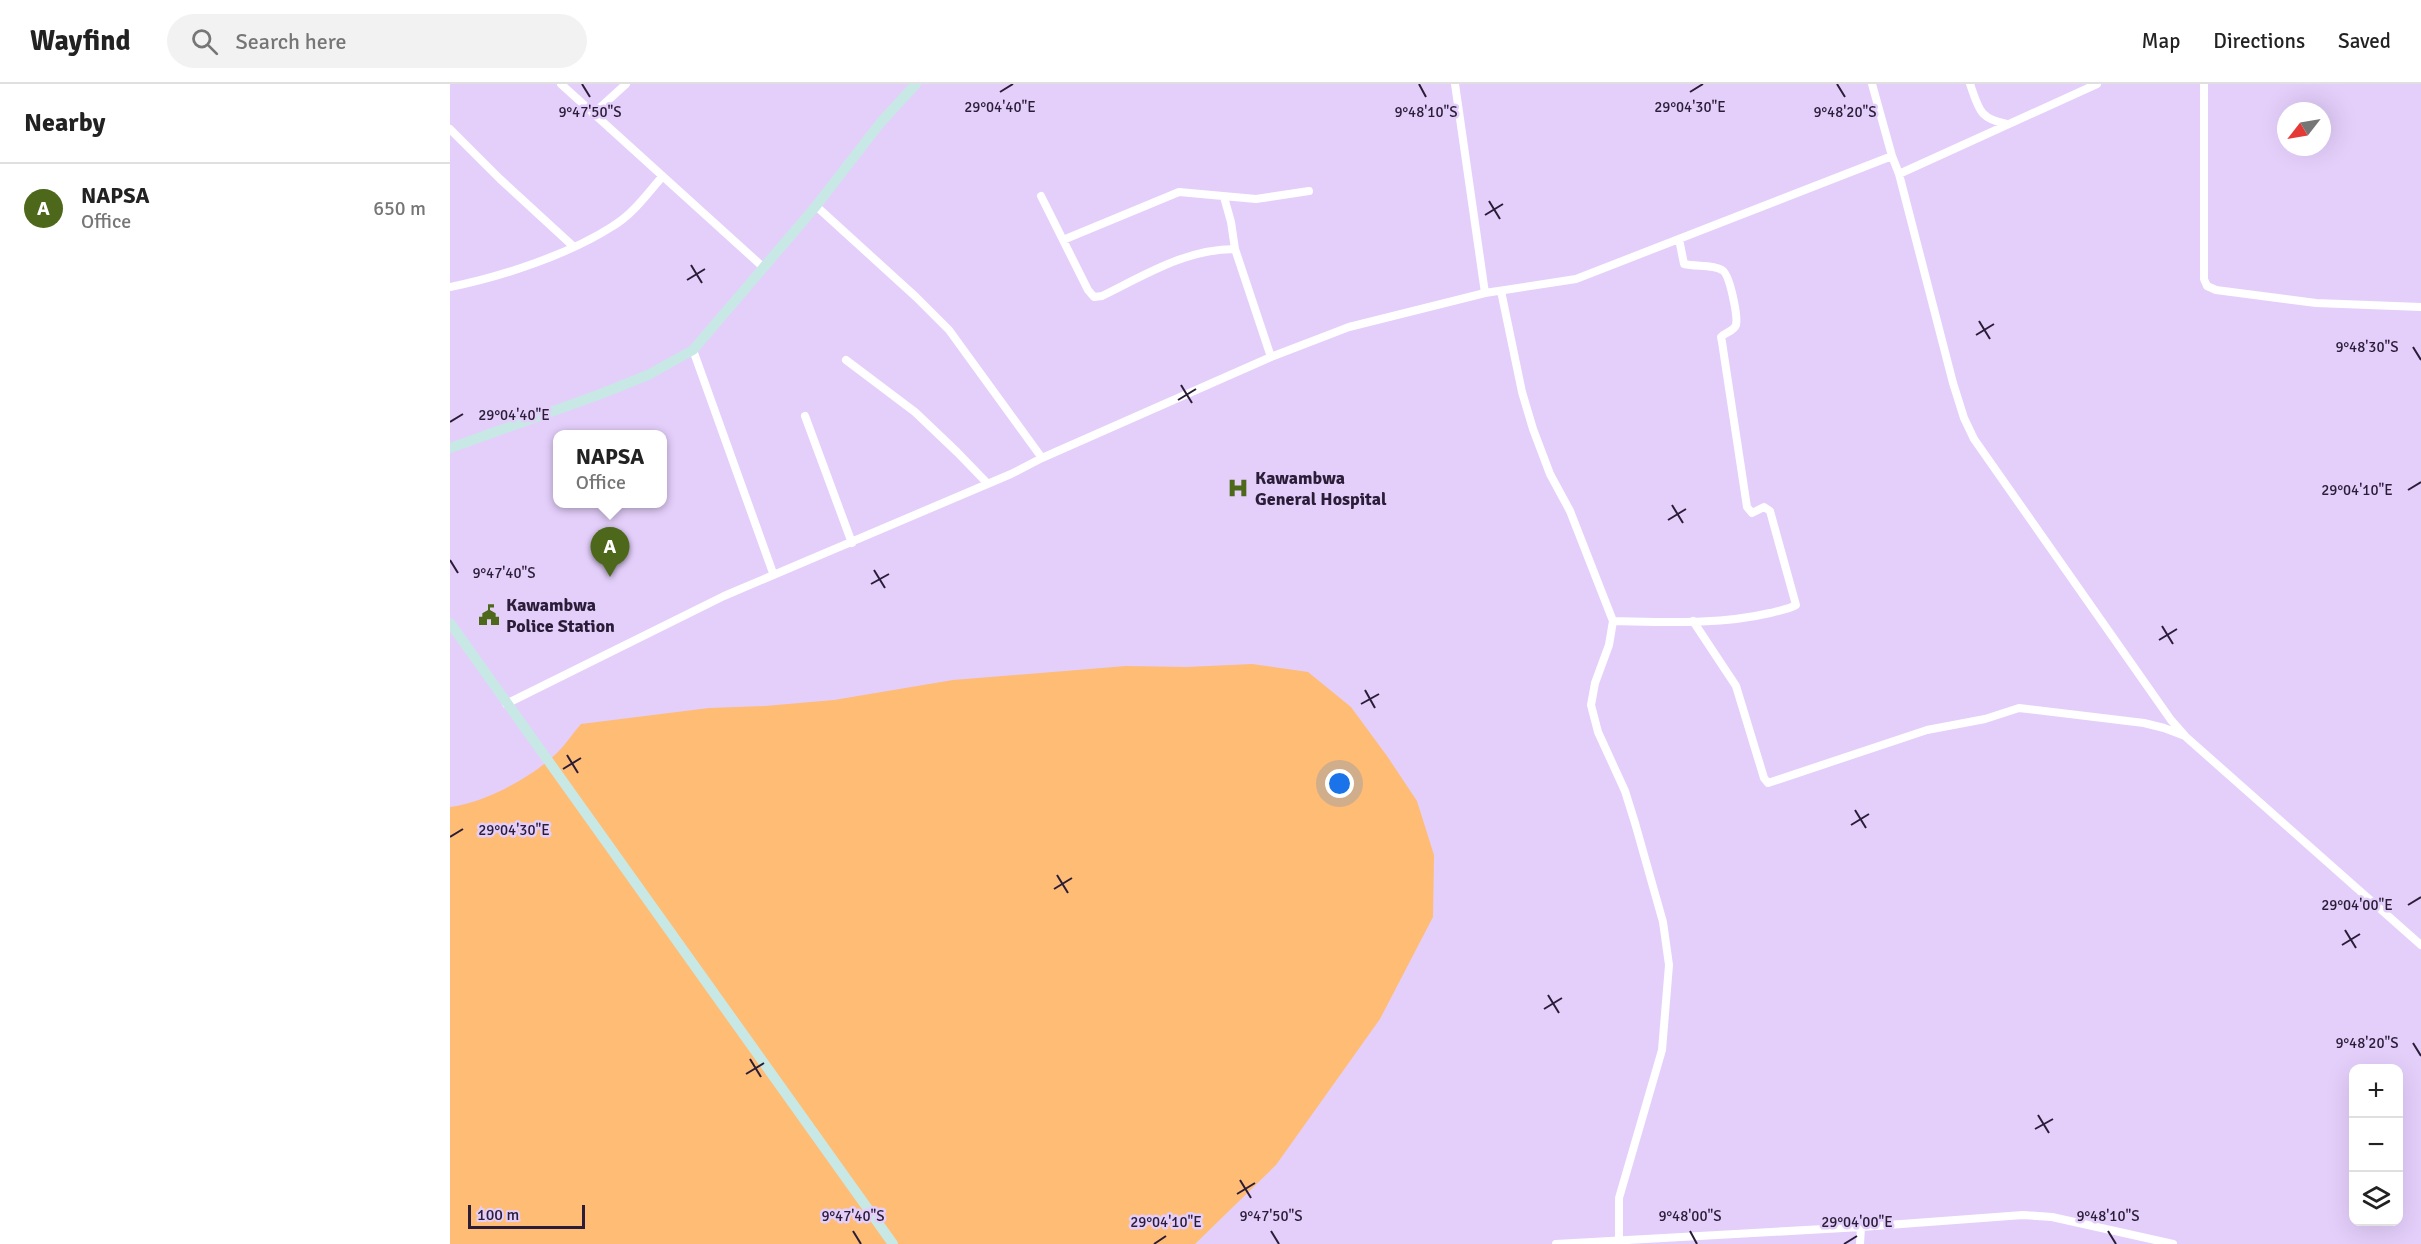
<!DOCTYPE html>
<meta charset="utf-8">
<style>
body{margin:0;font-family:Signika,sans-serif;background:#f2f2f2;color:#222}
.controls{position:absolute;right:18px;bottom:18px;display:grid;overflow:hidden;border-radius:12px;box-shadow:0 6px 24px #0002}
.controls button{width:54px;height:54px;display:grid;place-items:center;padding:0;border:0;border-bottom:2px solid #e0e0e0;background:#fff;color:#222;font:30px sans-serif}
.compass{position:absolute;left:1827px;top:18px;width:54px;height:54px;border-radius:50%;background:#fff;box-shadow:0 6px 24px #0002;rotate:239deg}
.scale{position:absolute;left:18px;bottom:15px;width:117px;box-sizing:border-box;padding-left:6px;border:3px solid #2b1d38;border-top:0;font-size:16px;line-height:21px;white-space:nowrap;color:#2b1d38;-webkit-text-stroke:4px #e4cffb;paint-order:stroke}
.you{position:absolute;left:890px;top:700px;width:21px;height:21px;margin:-15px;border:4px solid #fff;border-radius:50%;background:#1a73e8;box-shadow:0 0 0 9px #1a73e833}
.badge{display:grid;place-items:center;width:39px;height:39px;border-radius:50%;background:#4d681a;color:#fff;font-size:20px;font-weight:700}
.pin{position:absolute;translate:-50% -50px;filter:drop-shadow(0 2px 3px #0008)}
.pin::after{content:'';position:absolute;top:32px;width:21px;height:18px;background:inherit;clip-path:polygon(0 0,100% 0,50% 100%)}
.popup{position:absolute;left:103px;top:346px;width:114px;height:78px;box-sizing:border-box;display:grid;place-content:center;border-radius:12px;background:#fff;filter:drop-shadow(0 2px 4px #0005);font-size:20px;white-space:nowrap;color:#767676}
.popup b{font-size:22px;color:#222}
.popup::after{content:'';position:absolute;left:50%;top:100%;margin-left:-12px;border:12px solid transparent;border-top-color:#fff}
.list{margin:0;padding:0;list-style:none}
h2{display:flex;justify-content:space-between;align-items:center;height:78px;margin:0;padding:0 24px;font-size:26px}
h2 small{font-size:20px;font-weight:400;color:#767676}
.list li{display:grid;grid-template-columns:39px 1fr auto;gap:18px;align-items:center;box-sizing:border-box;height:90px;padding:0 24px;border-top:2px solid #e0e0e0}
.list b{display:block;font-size:22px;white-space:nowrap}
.list p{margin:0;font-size:20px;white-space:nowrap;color:#767676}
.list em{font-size:20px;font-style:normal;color:#767676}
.icon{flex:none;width:33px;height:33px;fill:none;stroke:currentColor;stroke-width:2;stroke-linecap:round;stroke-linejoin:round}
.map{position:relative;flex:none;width:1971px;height:1160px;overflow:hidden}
header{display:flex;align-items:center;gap:36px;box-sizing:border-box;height:84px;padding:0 30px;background:#fff;border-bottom:2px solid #e0e0e0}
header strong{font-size:28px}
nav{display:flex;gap:33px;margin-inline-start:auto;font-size:21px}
.search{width:420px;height:54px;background:#f2f2f2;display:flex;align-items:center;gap:15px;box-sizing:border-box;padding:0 21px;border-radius:33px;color:#767676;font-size:22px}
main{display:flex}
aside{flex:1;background:#fff}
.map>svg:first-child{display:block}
.green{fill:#febc75}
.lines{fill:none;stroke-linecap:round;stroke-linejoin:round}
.street{stroke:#fff;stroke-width:8}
.secondary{stroke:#c8e8e5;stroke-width:10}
.ticks{fill:none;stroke:#2b1d38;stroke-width:2}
.labels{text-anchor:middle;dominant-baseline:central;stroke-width:5;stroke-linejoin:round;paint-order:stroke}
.poi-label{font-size:18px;font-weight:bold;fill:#2b1d38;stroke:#e4cffb;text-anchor:start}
.ticks-label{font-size:15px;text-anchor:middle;fill:#2b1d38;stroke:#e4cffb;stroke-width:5;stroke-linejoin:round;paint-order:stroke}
</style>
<header>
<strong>Wayfind</strong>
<div class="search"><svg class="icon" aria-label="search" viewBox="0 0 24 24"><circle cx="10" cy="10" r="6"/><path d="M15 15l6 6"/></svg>Search here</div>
<nav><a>Map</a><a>Directions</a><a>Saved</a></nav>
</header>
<main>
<aside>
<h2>Nearby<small></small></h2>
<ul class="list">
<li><span class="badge">A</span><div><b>NAPSA</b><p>Office</p></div><em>650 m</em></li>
</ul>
</aside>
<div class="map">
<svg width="1971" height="1160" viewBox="0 0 1971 1160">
<rect width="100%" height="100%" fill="#e4cffb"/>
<path class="green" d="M802,580L858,588L901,623L937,672L967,717L984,771L983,833L930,935L826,1081L745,1160H0V723C35,719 82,693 107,669C116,660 123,649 131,640L259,624L315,622L384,616L503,596L676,582L737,583Z"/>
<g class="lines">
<path class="street" d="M111,0L313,183
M1005,0L1035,209
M1422,0L1442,72L1449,90L1503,299L1514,334L1524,355L1721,636L1736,653L1971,861
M1520,0C1529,25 1529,35 1557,40
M1754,0V195L1757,202L1766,206L1866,219L1971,223
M143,30L176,0
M0,45L50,95L124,163
M1449,90L1647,0
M591,112L638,206L644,213L652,212C695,191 736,165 785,165
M774,113L781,138L785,165L821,273
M366,122L466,213L499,246L592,374
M613,156L729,108L806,115L859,107
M0,203C51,193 120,170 163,142C183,130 197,110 212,93
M1051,207L1072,308L1083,345L1100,390L1120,427L1163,537C1216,538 1269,541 1320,529C1329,527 1339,525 1346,521L1320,427L1314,423L1302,429L1297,423L1272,258L1271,253C1276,248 1284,247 1286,241C1288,233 1280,190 1272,186C1262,180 1246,183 1234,180L1229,155
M243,266L323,489
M396,276L465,328L507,368L538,400
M355,332L402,459
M1163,537L1159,561L1145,599L1141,621L1148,648L1175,707L1185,739L1213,838L1219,881L1212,966L1169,1114V1157
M1243,537L1286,602L1314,694L1318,699L1477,646L1535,635L1569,624L1694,639L1714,644L1735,652
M56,620L274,512L561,390L592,374L821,273L899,243L1035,209L1126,195L1442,72
M1106,1160L1411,1143L1573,1131L1602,1133L1723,1160
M1410,1160L1411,1143"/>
<path class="secondary" d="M0,364L148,311L198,291L243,266L366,122L431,38L466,0
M0,539L443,1160"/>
</g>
<path class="ticks" d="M132,0L140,13M969,0L976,13M1387,0L1395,13M550,8L563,0M1240,8L1253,0M1039,117L1050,135M1035,131L1053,120M241,181L252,199M237,196L255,185M1529,237L1540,255M1526,251L1544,240M1963,263L1971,276M731,301L742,319M728,316L746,305M0,338L13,330M1958,406L1971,398M1222,421L1233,439M1218,436L1236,425M0,476L8,489M424,486L435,504M421,500L439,490M1712,542L1723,560M1709,556L1727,545M915,606L925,624M911,620L929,610M117,671L128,689M113,685L131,674M1405,726L1416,744M1401,741L1419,730M0,753L13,745M607,791L618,809M604,805L622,794M1958,821L1971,813M1895,846L1906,864M1892,861L1910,850M1098,911L1109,929M1094,925L1112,914M1963,959L1971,972M300,975L311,993M296,990L314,979M1588,1031L1599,1049M1585,1045L1603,1035M790,1096L801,1114M787,1110L805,1099M403,1147L411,1160M821,1147L829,1160M1240,1147L1247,1160M1658,1147L1666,1160M704,1160L716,1152M1394,1160L1407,1152"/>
<defs>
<symbol id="hospital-bare" viewBox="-9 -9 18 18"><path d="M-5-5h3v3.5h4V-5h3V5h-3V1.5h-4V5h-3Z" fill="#4d681a" stroke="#e4cffb" stroke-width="2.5" paint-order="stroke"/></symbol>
<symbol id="civic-bare" viewBox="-9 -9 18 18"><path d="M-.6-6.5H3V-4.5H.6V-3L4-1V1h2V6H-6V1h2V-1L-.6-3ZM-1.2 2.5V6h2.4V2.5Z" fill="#4d681a" stroke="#e4cffb" stroke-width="2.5" paint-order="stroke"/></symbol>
</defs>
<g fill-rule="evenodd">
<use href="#hospital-bare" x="773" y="389" width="30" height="30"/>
<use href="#civic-bare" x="24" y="516" width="30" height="30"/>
</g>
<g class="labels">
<g class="poi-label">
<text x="805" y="394">Kawambwa<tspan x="805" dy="21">General Hospital</tspan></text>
<text x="56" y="521">Kawambwa<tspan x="56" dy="21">Police Station</tspan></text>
</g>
</g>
<g class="ticks-label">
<text x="550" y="28">29°04'40"E</text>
<text x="1240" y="28">29°04'30"E</text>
<text x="1395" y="33">9°48'20"S</text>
<text x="140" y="33">9°47'50"S</text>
<text x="976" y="33">9°48'10"S</text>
<text x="1917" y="268">9°48'30"S</text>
<text x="64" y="336">29°04'40"E</text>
<text x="1907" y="411">29°04'10"E</text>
<text x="54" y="494">9°47'40"S</text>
<text x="64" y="751">29°04'30"E</text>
<text x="1907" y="826">29°04'00"E</text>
<text x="1917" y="964">9°48'20"S</text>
<text x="403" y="1137">9°47'40"S</text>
<text x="821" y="1137">9°47'50"S</text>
<text x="1240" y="1137">9°48'00"S</text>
<text x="1658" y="1137">9°48'10"S</text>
<text x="716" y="1143">29°04'10"E</text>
<text x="1407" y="1143">29°04'00"E</text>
</g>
</svg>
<div class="controls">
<button>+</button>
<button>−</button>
<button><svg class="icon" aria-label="layers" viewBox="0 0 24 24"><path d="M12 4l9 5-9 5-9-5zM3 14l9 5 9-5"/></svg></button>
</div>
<svg class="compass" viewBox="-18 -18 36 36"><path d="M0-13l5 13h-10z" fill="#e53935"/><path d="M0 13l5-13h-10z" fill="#767676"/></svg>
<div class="scale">100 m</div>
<div class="you"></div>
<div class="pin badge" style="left:160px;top:493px">A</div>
<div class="popup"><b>NAPSA</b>Office</div>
</div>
</main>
